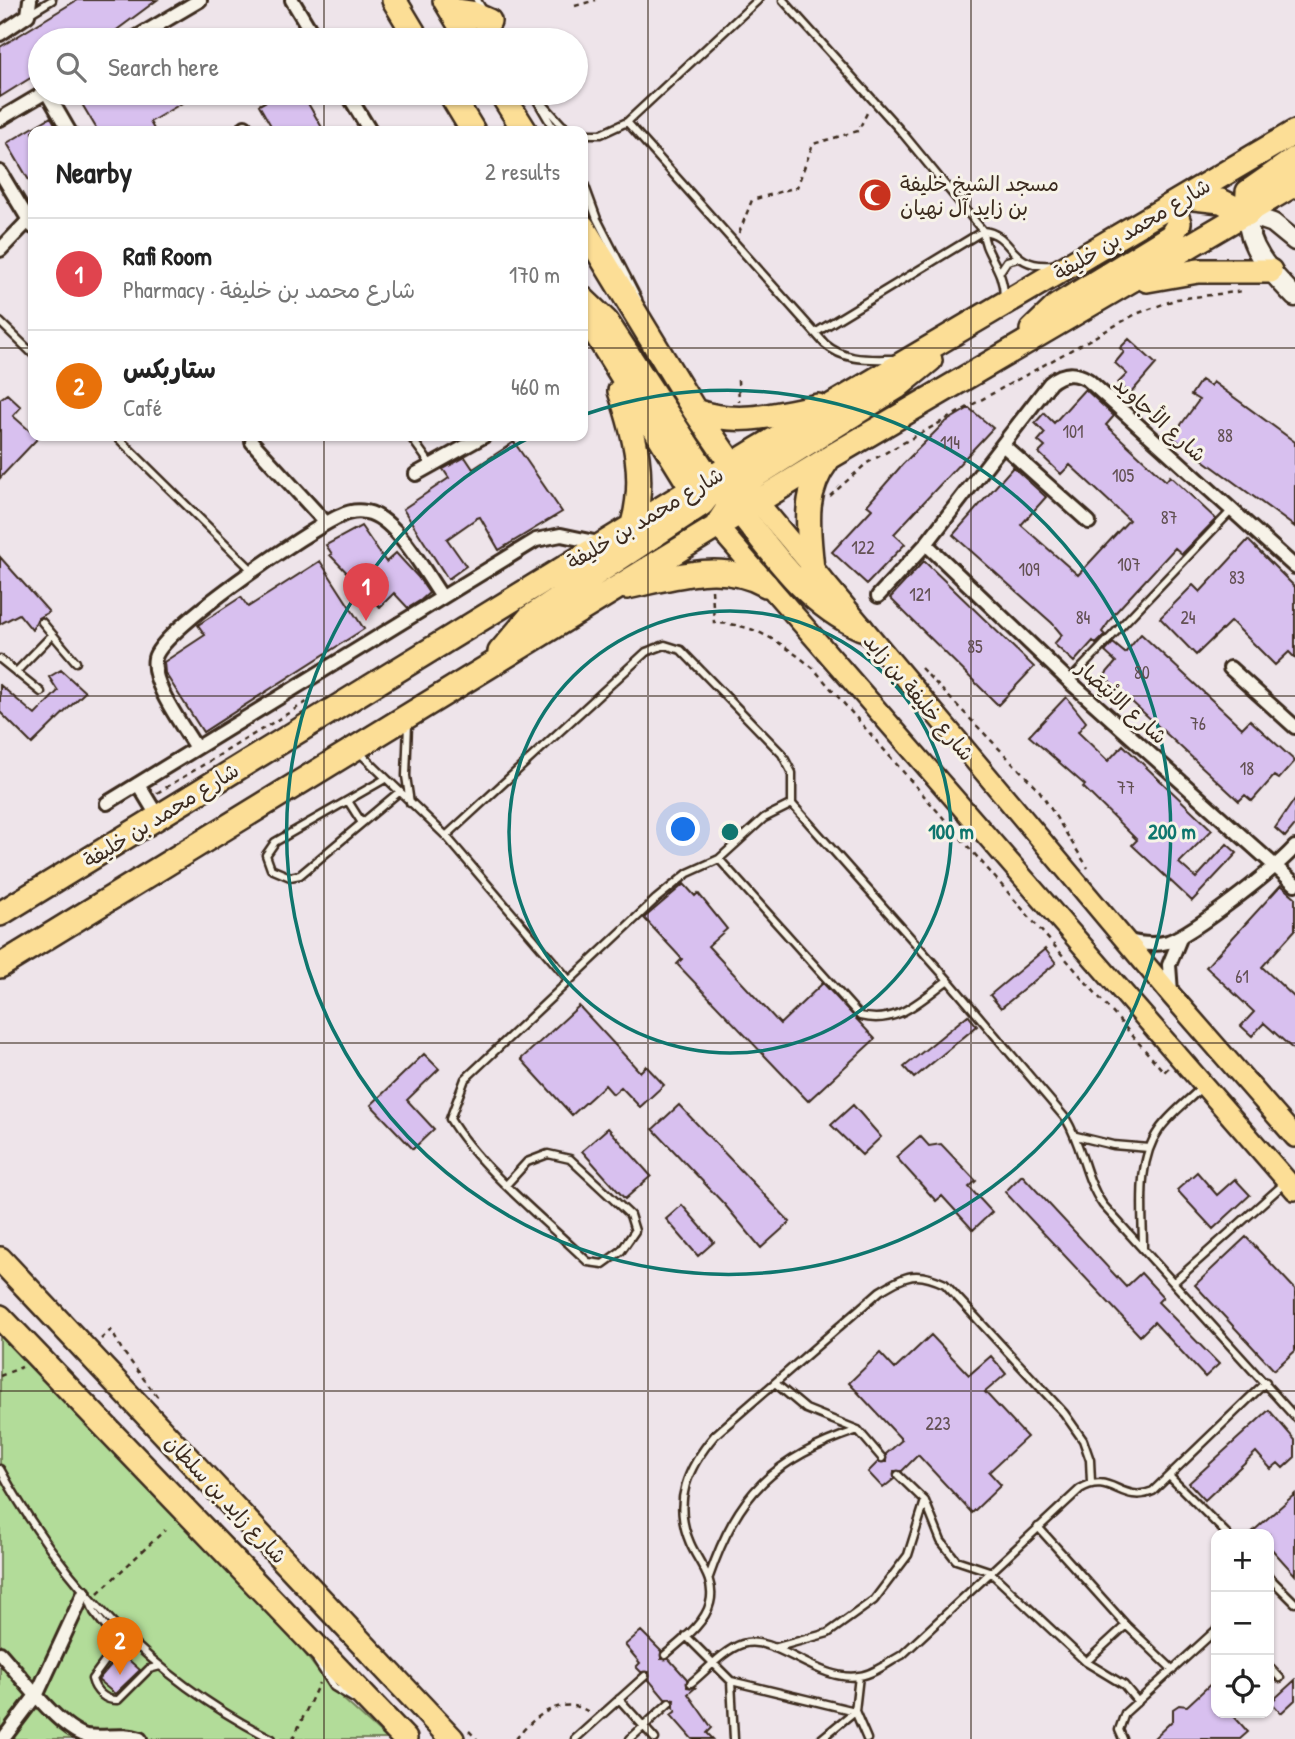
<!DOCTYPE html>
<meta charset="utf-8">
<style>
body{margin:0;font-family:"Patrick Hand","Playpen Sans Arabic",sans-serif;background:#f6f6f6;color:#222}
.controls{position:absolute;right:21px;bottom:21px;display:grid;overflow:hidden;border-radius:14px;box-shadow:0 2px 5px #0004}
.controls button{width:63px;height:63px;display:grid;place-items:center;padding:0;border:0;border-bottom:2px solid #e0e0e0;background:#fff;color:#222;font:35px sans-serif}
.you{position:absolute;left:684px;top:830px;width:24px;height:24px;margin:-18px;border:5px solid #fff;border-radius:50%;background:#1a73e8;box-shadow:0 0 0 10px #1a73e833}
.badge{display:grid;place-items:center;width:46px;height:46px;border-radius:50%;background:#111827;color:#fff;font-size:23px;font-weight:700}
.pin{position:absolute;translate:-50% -58px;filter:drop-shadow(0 2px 4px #0008)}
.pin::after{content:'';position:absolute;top:37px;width:24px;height:21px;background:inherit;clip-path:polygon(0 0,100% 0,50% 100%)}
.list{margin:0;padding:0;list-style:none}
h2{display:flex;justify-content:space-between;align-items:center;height:91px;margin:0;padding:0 28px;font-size:30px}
h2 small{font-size:23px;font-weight:400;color:#767676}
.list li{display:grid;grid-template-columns:46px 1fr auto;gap:21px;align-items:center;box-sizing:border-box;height:112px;padding:0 28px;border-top:2px solid #e0e0e0}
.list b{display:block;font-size:26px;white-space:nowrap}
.list p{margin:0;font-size:23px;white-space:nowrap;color:#767676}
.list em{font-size:23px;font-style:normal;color:#767676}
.icon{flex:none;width:38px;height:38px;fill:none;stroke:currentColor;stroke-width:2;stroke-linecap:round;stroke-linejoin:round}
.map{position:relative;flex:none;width:1295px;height:1739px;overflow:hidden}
.search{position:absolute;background:#fff;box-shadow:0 2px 5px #0004;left:28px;top:28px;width:560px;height:77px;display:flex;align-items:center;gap:18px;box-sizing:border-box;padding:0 24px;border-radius:38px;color:#767676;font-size:26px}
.panel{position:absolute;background:#fff;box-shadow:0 2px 5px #0004;left:28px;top:126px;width:560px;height:315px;border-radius:14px}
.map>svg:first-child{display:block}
.green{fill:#b2dc99;stroke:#76835c;stroke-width:2}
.building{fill:#d8c0ef;stroke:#3b2a1e;stroke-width:2}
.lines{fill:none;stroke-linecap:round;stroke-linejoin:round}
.lane-casing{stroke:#3b2a1e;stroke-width:11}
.street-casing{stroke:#3b2a1e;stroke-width:18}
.secondary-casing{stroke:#3b2a1e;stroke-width:23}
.primary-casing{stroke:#3b2a1e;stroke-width:24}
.highway-casing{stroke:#3b2a1e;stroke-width:28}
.path{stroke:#3b2a1e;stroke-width:2.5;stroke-dasharray:5 5;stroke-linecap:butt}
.lane{stroke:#f7f3e8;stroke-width:6}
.street{stroke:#f7f3e8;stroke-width:12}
.secondary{stroke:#f7f3e8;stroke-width:18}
.primary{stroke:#fcde96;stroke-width:19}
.highway{stroke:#fcde96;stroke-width:23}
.grid{fill:none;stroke:#3b2a1e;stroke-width:2;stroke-opacity:0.55}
.ring{fill:none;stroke:#0f766e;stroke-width:3.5}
.labels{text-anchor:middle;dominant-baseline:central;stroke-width:6;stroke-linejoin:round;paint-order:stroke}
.number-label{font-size:18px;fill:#625052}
.poi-label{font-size:21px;fill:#3b2a1e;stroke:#f7f3e8;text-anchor:start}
.street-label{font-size:21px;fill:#3b2a1e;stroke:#f7f3e8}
.centre{fill:#0f766e;stroke:#f7f3e8;stroke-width:3.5}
.ring-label{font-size:21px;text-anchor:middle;font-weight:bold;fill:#0f766e;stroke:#f7f3e8;stroke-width:6;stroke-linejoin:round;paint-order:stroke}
</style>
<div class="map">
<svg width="1295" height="1739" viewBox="0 0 1295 1739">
<rect width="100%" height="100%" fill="#eee4ea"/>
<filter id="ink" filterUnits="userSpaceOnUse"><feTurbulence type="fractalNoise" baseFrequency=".0143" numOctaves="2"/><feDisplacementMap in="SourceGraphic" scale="14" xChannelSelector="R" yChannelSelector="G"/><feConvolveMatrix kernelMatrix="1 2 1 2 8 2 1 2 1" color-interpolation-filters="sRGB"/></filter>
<g filter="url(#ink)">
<path class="green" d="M0,1334L299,1646L330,1687L387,1739H0Z"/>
<path class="building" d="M77,0H157L114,32L118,40H40V72L0,97V47Z
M89,93H199L150,122L155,131H98L79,99Z
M281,93H302L324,131H274L259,105Z
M51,117L59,131H33V187L7,143Z
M1129,339L1156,364L1130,394L1118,383L1127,374L1115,363L1124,352L1120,348Z
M1201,380L1210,386L1213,382L1295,442V527L1172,437L1199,400L1191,395Z
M1085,389L1114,416L1106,425L1166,481L1170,476L1216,519L1182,554L1175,548L1116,612L1102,632L1105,635L1096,644L1093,641L1074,662L1054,644L1062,635L1052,623L953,535L1013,467L1046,497L1021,525L1078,575L1129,520L1070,465L1061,474L1039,453L1045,447L1038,441L1045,433L1035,423L1044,413L1054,423Z
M7,394L21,407L13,416L38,438L0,478V399Z
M969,408L993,428L894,534L905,544L867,584L832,552L872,509L867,505L902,465L944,423Z
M514,442L562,512L499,550L480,517L477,518L447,539L466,566L448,579L403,509L449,478L443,469L465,457L473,469Z
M361,526L386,562L396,553L418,577L429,593L421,600L408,608L394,593L380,607L330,555L332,554L326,545Z
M1248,540L1295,587V658L1289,652L1275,665L1231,621L1196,655L1160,618L1193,585L1200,592Z
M0,557L49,612L38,618L32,630L19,614L0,624Z
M320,561L364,629L203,732L165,673L164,662L205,635L198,625L241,597L248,607Z
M924,561L1034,667L998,705L890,598Z
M1141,634L1242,728L1250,720L1295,761L1279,779L1274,776L1252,801L1245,795L1239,801L1104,676L1116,662L1105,652L1113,643L1125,653Z
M61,670L85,692L32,744L0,712V685L35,715L58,691L49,677Z
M1066,697L1086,722L1078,732L1108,761L1123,745L1212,830L1179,863L1196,878L1227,844L1237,853L1192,901L1132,845L1137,840L1083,787L1085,785L1029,736Z
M1295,799V825L1285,837L1275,828Z
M684,884L695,896L698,893L727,929L708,946L780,1024L823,983L875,1039L808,1101L677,964L682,959L644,918Z
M1281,885L1295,897V930L1262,967L1295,998V1051L1264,1023L1252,1036L1241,1026L1254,1012L1206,967Z
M1045,949L1056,963L1001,1008L990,995Z
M579,1006L640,1072L646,1066L664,1085L640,1107L621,1087L613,1094L605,1085L572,1115L521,1059Z
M968,1015L977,1026L914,1078L904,1067Z
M424,1054L439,1069L407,1100L434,1129L413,1149L371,1105Z
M679,1105L790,1222L761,1248L725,1205L653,1129Z
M853,1105L881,1137L862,1155L831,1125Z
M608,1128L651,1176L625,1199L582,1151Z
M920,1136L929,1146L941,1144L976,1181L969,1187L992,1212L973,1230L942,1196L936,1201L896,1157Z
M1197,1172L1217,1195L1235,1179L1250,1195L1213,1229L1177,1190Z
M1022,1175L1126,1287L1141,1273L1163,1297L1158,1302L1219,1364L1205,1377L1154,1322L1140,1336L1005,1192Z
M682,1205L714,1242L698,1256L666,1219Z
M1246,1237L1295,1289V1351L1274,1370L1195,1285Z
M931,1335L969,1375L991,1356L1006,1374L985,1392L1027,1437L989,1472L1001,1485L972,1513L918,1455L902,1471H894V1479L883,1488L868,1472L878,1462H886V1454L902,1440L849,1383L880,1353L895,1369Z
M1269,1410L1295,1440V1457L1283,1468L1278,1463L1271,1469L1256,1452L1205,1500L1189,1483Z
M1295,1494V1575L1269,1546V1534H1250Z
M641,1631L661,1651V1659H669L687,1679V1687L695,1688L688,1694L712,1728L707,1733L713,1739H692L671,1715L676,1711L673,1707L674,1700L665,1699L649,1680V1672H641L636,1667L640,1663L625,1645Z
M121,1653L140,1670L115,1694L98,1680Z
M1216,1679V1713H1231L1248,1732L1240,1739H1153L1173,1720V1709L1179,1705L1187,1706Z
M1295,1680V1700L1281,1713L1271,1702Z"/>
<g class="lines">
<defs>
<path id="lane" d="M477,0L484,12
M783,0L900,130L983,231C984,255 1004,267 1004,297
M29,14L52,0
M491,24L501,40
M533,93L562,125L573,131
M535,97L555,131
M627,122L825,344C846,362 869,359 896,359
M583,134H601L627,122L758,0
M583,181L597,219L638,299
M1001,270L1007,261L1018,258
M0,322L33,354
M815,333L983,231C1014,234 1008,269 1052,265
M116,436L254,572
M410,436L431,465
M42,622L76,662
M0,659L41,692
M16,672L52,635
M1069,681L1232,510
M408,724L406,776L410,803
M360,753L446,836L569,980
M385,779L275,842L266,855L271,869L290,877L300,875L399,792
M348,801L362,823
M446,836L646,652L665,645L681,650L782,754L792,773V804L948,980L1066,1119C1083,1147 1084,1178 1103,1205L1295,1417
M719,859L860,1016C898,1025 919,1001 948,980
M1076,1136L1113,1145L1149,1148
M507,1184L527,1162L548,1154L570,1159L630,1215L635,1231L621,1251L603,1264L588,1262C545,1220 480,1169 450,1119L465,1079L656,899L688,873L719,859L764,818L792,804
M1143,1248C1143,1211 1136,1162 1159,1130C1170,1114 1188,1101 1202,1087
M1174,1282L1286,1182
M775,1383L806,1409L858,1430L882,1458
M0,1469C63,1584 154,1680 272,1739
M898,1475L925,1501L941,1541L956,1560L989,1571L1086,1662L1124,1685L1138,1702
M1169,1476L1227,1534
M1038,1527L1126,1625L1173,1670
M709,1577C738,1493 773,1459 858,1430
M1269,1577L1295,1603
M90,1602L94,1612L116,1640L114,1649L92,1679C95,1691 105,1701 118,1700L149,1669L160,1666
M686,1636L731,1681L855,1711L867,1739
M774,1648L828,1633L874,1600L908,1555L925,1501
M665,1655C681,1641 705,1624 710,1603C716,1580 698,1562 690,1543C672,1501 688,1467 715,1435L880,1291C907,1275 916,1270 945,1284L1064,1413L1083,1440L1090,1460L1091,1482
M317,1661L334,1687L354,1699
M1086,1662L1126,1625
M1269,1666L1280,1678
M731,1681L734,1739
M691,1683C706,1671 724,1650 742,1644C774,1633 818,1683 859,1676C874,1674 889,1662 902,1655L1080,1489C1111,1470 1121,1505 1153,1491L1266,1382
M619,1699L655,1739
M575,1739L645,1676
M630,1739L669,1703
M821,1739L855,1711L859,1676
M1123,1739L1119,1730L1125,1713L1216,1630"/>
<path id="street" d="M292,0L316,40
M0,34L28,15L30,0
M132,40L200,0
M47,93L69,131
M347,93L370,131
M0,119L44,93
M245,127L247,131
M0,172L33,227
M0,250L28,221
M252,442L326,523
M1004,446L1089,522
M416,474L484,436
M926,544L1069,681L1295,884
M878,596L926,544L1050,383C1062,373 1074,371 1088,380L1295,567
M1230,668L1295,727
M196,748C183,726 150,683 155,658C162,629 308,530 340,516C348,512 356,510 366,512C396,517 425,573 442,597
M138,784L158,817
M107,803L536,540L561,535L599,543
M1125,940C1139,944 1153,946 1168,942C1194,933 1275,869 1295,847
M1171,992L1169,965L1181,936
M0,1653C21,1676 57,1727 86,1736C104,1739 122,1733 140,1739
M3,1739L37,1694L84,1593"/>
<path id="secondary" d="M1295,241L1273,223L1247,214C1248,250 1271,272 1295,297"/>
<path id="primary" d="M757,501L1172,996L1295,1137
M717,526L1295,1190"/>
<path id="highway" d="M394,0L418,40
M445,0L469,40
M451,10L471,13L489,21
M450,93L473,131
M501,93L525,131
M1185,197L1221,201L1247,214
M1247,214L1248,192L1295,159
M583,227L695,411L757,501
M1147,280L1198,271H1270
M583,299L606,321L709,478L722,486
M583,313L699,500
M1032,330L1057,306L1171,236L1179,223L1173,205
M620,391C635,435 646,478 633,524
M695,411C737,426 776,415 818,406
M727,503L740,512C776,557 807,604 861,628
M717,525L744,483L897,387L930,360
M812,570C809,531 801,495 827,461
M627,587C674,577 722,560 766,585
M500,652L530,617L702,504L728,471
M0,914L758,449L1295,132
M0,966L832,456L1295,184
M0,1259L452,1739
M0,1317L405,1739"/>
</defs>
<use href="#lane" class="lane-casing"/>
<use href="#street" class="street-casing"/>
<use href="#secondary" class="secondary-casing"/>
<use href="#primary" class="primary-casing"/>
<use href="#highway" class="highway-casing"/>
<path class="path" d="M575,6L596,0
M739,233L752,200L797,187L813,144L858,131L869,109
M738,380L739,402
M830,496L867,463L1136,314L1177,299L1244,291
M712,590L714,623C755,623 783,644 813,668L1164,1072L1168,1068
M921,668L1039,790L1088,868
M157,793L310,700
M101,1339L111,1330L122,1350L159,1399
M0,1376L22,1367
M98,1593L165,1530
M469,1731L477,1739
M293,1739L319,1683
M516,1739C533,1717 561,1694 589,1712"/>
<use href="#lane" class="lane"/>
<use href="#street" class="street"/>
<use href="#secondary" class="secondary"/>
<use href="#primary" class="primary"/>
<use href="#highway" class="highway"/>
</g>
</g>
<path class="grid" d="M324,0V40M648,0V1739M971,0V1739M324,93V131M0,348H33M583,348H1295M324,436V1739M0,696H1295M0,1043H1295M0,1391H1295"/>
<g class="ring">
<circle cx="730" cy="832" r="221"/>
<path d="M586 414A442 442 0 1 1 533 436"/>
</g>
<defs>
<symbol id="mosque-disc" viewBox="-11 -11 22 22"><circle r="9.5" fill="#c8321e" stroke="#f7f3e8"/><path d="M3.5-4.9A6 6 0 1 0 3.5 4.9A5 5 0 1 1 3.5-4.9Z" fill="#fff"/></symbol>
</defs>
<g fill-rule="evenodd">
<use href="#mosque-disc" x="856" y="176" width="38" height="38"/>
</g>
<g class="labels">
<g class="number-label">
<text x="1073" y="431">101</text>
<text x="1225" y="435">88</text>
<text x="950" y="442">114</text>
<text x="1123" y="475">105</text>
<text x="1169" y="517">87</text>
<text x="863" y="547">122</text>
<text x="1129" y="564">107</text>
<text x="1029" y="569">109</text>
<text x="1237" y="577">83</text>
<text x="920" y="594">121</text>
<text x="1083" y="617">84</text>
<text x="1188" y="617">24</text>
<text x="975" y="646">85</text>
<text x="1142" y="672">80</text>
<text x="1198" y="723">76</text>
<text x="1247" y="768">18</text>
<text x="1126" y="787">77</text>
<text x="1242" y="976">61</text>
<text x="938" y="1423">223</text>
</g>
<g class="poi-label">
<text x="900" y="183">مسجد الشيخ خليفة<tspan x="900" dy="24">بن زايد آل نهيان</tspan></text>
</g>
<g class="street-label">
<text transform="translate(1132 229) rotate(-31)">شارع محمد بن خليفة</text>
<text transform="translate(1160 419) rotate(42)">شارع الأجاويد</text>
<text transform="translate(645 518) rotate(-31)">شارع محمد بن خليفة</text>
<text transform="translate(919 697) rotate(50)">شارع خليفة بن زايد</text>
<text transform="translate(1122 702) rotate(42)">شارع الانْتِصَار</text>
<text transform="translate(161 815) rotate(-32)">شارع محمد بن خليفة</text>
<text transform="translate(226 1499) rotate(47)">شارع زايد بن سلطان</text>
</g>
</g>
<circle cx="730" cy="832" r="10" class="centre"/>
<g class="ring-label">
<text x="951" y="839">100 m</text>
<text x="1172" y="839">200 m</text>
</g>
</svg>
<div class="controls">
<button>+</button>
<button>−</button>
<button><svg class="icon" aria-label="locate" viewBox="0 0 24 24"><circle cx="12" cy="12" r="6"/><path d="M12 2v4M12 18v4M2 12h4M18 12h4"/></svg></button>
</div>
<div class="you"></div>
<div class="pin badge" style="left:366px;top:621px;background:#e0444e">1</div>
<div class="pin badge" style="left:120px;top:1675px;background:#e8710a">2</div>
<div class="search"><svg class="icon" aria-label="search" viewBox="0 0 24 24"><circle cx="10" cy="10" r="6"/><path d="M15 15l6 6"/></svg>Search here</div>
<section class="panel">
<h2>Nearby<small>2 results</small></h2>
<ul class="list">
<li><span class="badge" style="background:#e0444e">1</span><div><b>Rafi Room</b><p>Pharmacy · شارع محمد بن خليفة</p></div><em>170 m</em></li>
<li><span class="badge" style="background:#e8710a">2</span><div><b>ستاربكس</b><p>Café</p></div><em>460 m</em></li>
</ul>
</section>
</div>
